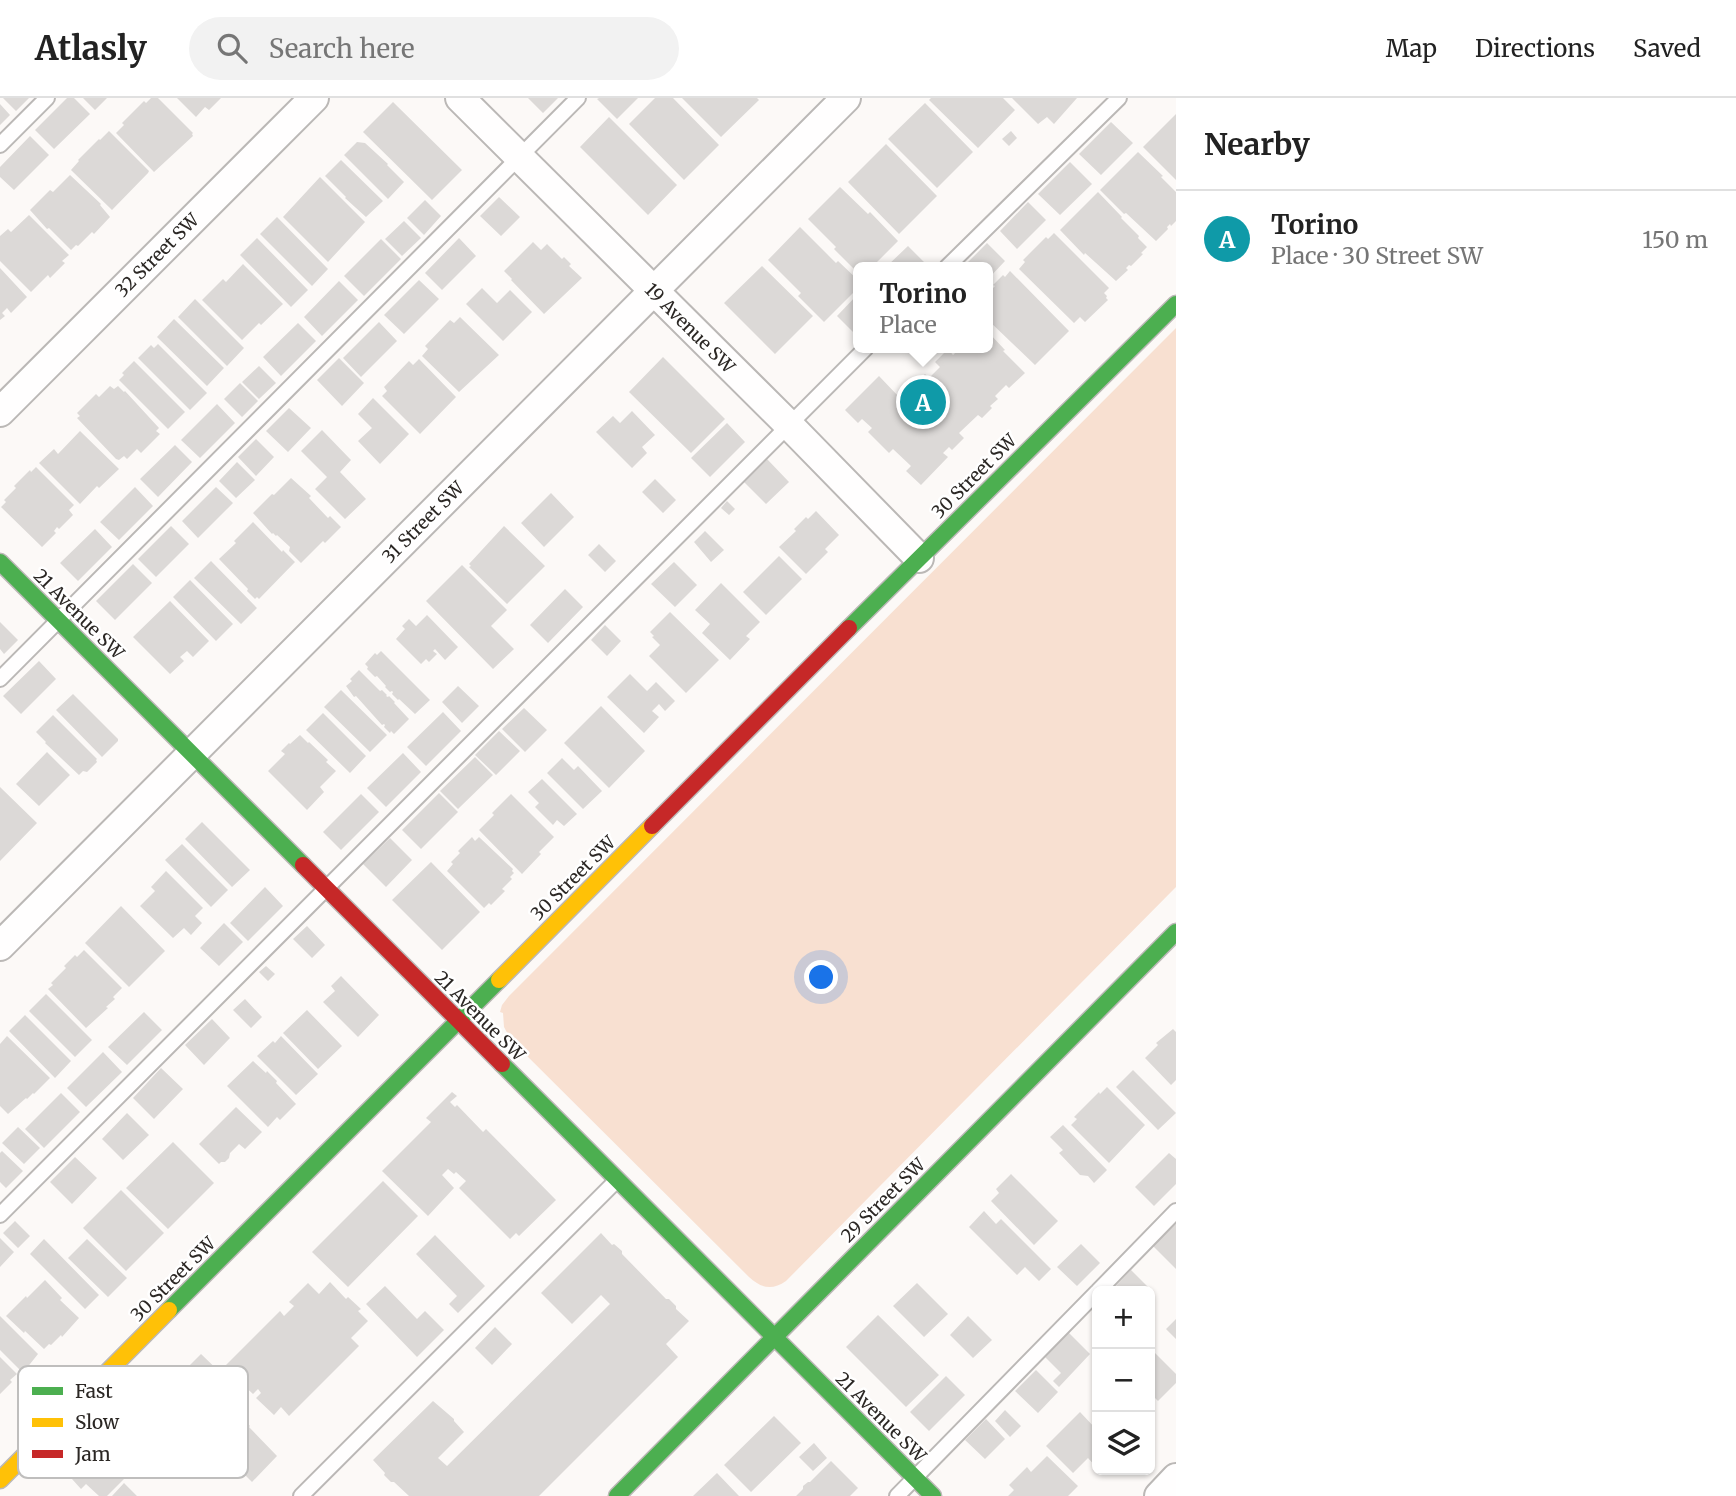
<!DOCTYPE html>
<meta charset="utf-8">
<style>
body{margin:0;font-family:Merriweather,serif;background:#f2f2f2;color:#222}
.controls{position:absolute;right:21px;bottom:21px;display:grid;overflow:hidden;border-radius:10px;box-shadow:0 2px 5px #0004}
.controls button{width:63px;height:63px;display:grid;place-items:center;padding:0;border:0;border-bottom:2px solid #e0e0e0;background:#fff;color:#222;font:35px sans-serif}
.you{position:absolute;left:822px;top:880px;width:24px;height:24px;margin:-18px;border:5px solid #fff;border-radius:50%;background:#1a73e8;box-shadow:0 0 0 10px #1a73e833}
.badge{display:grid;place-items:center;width:46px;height:46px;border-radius:50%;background:#7c3aed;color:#fff;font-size:23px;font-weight:700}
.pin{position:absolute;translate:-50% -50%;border:4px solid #fff;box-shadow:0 2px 7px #0006}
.popup{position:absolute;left:853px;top:164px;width:140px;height:91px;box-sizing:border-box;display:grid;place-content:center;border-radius:10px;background:#fff;filter:drop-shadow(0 2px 5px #0005);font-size:23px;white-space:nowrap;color:#767676}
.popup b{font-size:26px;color:#222}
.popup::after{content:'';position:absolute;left:50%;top:100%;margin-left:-14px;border:14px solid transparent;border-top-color:#fff}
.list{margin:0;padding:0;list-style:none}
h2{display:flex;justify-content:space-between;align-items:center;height:91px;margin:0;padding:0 28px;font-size:30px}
h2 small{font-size:23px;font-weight:400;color:#767676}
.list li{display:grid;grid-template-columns:46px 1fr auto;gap:21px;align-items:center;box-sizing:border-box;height:98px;padding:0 28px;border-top:2px solid #e0e0e0}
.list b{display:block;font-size:26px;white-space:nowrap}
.list p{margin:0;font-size:23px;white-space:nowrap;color:#767676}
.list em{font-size:23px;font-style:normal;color:#767676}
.icon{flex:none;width:38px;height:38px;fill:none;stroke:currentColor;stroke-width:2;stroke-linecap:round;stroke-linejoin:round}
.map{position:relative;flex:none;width:1176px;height:1398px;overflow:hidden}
header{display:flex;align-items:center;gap:42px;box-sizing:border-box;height:98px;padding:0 35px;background:#fff;border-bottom:2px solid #e0e0e0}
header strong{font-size:33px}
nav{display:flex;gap:38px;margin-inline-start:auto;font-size:24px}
.search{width:490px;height:63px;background:#f2f2f2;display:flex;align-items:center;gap:18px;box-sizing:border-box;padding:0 24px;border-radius:38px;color:#767676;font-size:26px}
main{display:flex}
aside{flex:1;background:#fff}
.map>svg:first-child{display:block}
.green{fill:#f8e0d1}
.building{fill:#dcd9d7}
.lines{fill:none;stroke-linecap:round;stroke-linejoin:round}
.lane-casing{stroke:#bbb8b6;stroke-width:18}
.street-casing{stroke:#bbb8b6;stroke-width:32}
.fast-casing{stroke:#bbb8b6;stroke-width:19}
.slow-casing{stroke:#bbb8b6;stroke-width:19}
.jam-casing{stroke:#bbb8b6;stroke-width:19}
.lane{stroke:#fffefe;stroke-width:14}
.street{stroke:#fffefe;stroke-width:28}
.fast{stroke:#4caf50;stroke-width:16}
.slow{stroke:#ffc107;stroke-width:16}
.jam{stroke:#c62828;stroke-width:16}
.labels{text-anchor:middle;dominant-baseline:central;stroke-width:5;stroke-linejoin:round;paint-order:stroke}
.street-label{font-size:18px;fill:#2b2724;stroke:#fff}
.key{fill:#fff;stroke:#bfbebd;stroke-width:2}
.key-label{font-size:19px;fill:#2b2724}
</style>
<header>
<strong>Atlasly</strong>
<div class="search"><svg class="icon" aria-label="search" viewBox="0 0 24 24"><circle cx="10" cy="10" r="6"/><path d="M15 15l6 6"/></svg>Search here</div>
<nav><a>Map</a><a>Directions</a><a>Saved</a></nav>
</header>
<main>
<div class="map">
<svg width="1176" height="1398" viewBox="0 0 1176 1398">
<rect width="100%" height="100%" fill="#fcf9f7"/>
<path class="green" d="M1176,230V789L786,1183C772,1193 761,1190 749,1179L511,942L504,929L503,915L500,914L502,907L509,898Z"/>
<path class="building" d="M3,0H29L16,13Z
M67,0H74L90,16L54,51L35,32Z
M83,0H107L95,12Z
M151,0H158L193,35L192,36L193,38L154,74L116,35L124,27L122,25L144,3L146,5Z
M177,0H221L209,12L205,9L196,19Z
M528,0H558L543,15Z
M599,0H638L617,21L597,1Z
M655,0H673L719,47L684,82L629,26Z
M682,0H757L759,2L721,39Z
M931,0H1003L1015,12L978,50L929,2Z
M1012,0H1077L1054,26L1047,19L1038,26Z
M393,4L462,72L432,102L363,34Z
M925,5L973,54L937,90L888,41Z
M0,6L10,17L0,27Z
M1176,16V82L1143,49Z
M609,19L677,87L648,117L580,49Z
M1111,24L1133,45L1101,77L1079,56Z
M109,33L149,73L148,75L112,112L71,72L79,63L78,62L99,41L100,42Z
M1011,33L1017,40L1009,48L1002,41Z
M30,38L49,57L14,92L0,79V69Z
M357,44L365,45L388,66L387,67L404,84L388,101L344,57Z
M886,46L937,98L899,136L848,84Z
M1138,54L1163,78L1161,79L1176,94V123L1171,128L1170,126L1167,129L1168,131L1156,143L1126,115L1124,116L1100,92Z
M341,62L383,103L366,119L345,100L346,99L325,78Z
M1070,64L1092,86L1060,117L1038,96Z
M70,77L101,106L100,107L110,119L94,136L92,134L78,148L76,147L71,152L49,130L47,131L30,112L50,92L53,94Z
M320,79L365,124L328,164L283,119Z
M840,89L868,116L870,114L898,143L872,169H858V175L834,151L836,149L808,121Z
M1098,94L1122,119L1121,120L1139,138L1138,140L1147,149L1141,155L1143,156L1131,168L1129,167L1126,170L1128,172L1116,183L1085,155L1084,157L1060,132Z
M499,99L520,119L501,138L480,118Z
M425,102L441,118L424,137L407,120Z
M1028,104L1046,122L1017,151L1000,133Z
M29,117L69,157L62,163L65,165L50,180L48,177L31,194L0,163V138L8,131L11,134Z
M277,119L328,171L312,188L260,136Z
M404,123L421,140L402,158L385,141Z
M800,129L836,165L838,163L858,182V190L824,224L798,198L801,195L768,162Z
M1054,135L1109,190L1104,195L1107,198L1106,200L1108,202L1085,224L1080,219L1074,225L1019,171L1025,164L1023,162L1046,139L1048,141Z
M257,140L308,192L291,209L240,157Z
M459,140L476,158L442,192L425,175Z
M381,141L401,161L364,198L344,178Z
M533,144L541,152L547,146L562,161L564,159L571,166L569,168L582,180L544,216L511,182L512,181L504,173Z
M987,145L1005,163L988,181V169H963Z
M908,148L926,166L923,169H886Z
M243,166L283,206L261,227L259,225L242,242L202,202L223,181L226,184Z
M762,168L813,218L775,256L724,205Z
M0,170L27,199L11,215L7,210L2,215L5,218L0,222Z
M1010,173L1069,233L1035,267L988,222V190L990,193L995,188L993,187L1003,177L1005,179Z
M419,182L439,201L404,236L384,217Z
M339,183L358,202L322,238L304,219Z
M482,190L497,205L510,192L532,214L503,243L466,206Z
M858,196V235L856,237L837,218Z
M195,201L244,250L227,268L178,219Z
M460,219L499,257L459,294L422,258L428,251L425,248L450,222L454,225Z
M174,221L224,270L207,288L157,239Z
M379,224L397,243L361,279L343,260Z
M298,225L316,243L281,278L263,259Z
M988,234L1005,252L1003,253L1025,275L1009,290L1006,287L995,298L998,301L990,308L992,310L982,320L978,317L959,335L964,340L952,352L949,349L943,355L948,359L921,387L906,373L911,368L893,351L889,355L868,334L872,330L862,321L858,325L845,312L879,278L899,299L912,286L913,288L925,276L929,280L940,269L935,264L948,251L953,257L960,250H988Z
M158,246L207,295L190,312L138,260L151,247L154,250Z
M663,259L725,321L691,355L629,294Z
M339,260L364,285L342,308L317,282Z
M419,261L456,299L420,336L382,298L387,293L384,289L409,263L413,267Z
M134,263L185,314L168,331L119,282L124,277L122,275Z
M259,268L276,285L259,301L242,284Z
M240,285L258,303L242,319L224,301Z
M110,288L114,291L118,288L124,294L125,293L159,330L156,333L160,336L141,355L137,351L127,361L124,358L119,362L116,361L77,320L80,318L77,315L96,296L99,299Z
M373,300L409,336L380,366L358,343L372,330L358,316Z
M217,306L235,325L200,360L181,342Z
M289,310L311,330L288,354L266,333Z
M632,313L655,337L642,349L647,355L632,370L596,334L613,318L620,325Z
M727,325L745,344L710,379L691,360Z
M322,332L351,362L340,374L366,401L345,421L315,391L327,379L301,353Z
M80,333L119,371L99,390L97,388L80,406L39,365L54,351L58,356Z
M256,341L274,359L256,378L238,359Z
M175,347L192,364L158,399L140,381Z
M767,361L789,384L766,406L744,384Z
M237,364L255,382L236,400L219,383Z
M36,369L74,407L69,412L73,417L59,431L57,429L54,433L56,435L42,449L1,409L6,404L4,402L16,390L14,388L30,372L31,374Z
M291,380L311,398L309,400L328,420L330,418L341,429L325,445L323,443L301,465L289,453L290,449L277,437L276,438L273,435L272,436L253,415L272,396L274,397Z
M655,381L676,402L663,415L642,394Z
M135,389L153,408L119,442L100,424Z
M216,389L233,405L198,440L182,423Z
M551,395L574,419L544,449L521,425Z
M727,403L735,411L729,417L721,410Z
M816,413L839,437L825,451L828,454L806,476L779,449L796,433L794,431L806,419L808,421Z
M253,424L282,454L283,452L295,464L259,501L257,499L255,501L247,493L248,491L219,461L236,445L234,443Z
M171,428L189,446L156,479L138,461Z
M504,428L545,468L507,506L469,469L471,468L469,466Z
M95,431L112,449L78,483L60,465Z
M705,433L724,452L711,464L694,444Z
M599,446L616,463L605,474L588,457Z
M779,458L802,481L766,517L743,494Z
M211,463L257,510L241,526L194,480Z
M674,464L697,487L675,509L651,486Z
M133,466L152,485L115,522L96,503Z
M462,467L507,512L491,528L514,551L493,571L426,503Z
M190,482L233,526L216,543L173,499Z
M721,485L760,524L746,538L750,541L730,562L702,535L710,526L695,512Z
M565,491L583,509L548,545L530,527Z
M170,503L209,543L193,559L187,553L180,559L184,563L170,576L133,539Z
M670,514L719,562L686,595L649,558L660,547L652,539L654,538L650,534Z
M427,517L458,549L445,562L435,551L433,553L437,556L429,564L426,561L421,566L396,541L405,531L402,528L409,521L416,528Z
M0,524L18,542L4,556L0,551Z
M605,527L621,543L607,558L591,542Z
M381,553L430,602L415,616L399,601L398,602L392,596L393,594L392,593L390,594L385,589L386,588L377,578L375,579L367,571L368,569L365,566L375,555L377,557Z
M39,563L56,581L21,616L3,598Z
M359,572L380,593L382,592L387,597L386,598L388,599L389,598L395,604L394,605L409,621L394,636L391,633L390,635L384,629L385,627L384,626L382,627L356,598L354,599L346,588L352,583L350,581Z
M630,576L647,593L656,584L675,603L665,613L659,606L652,613L659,619L644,635L607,599Z
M458,588L479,608L462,625L442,604Z
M341,592L387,637L370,654L324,609Z
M73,596L118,641V643L102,659L56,612Z
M601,608L645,653L609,690L564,645Z
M524,610L547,632L525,654L502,631Z
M443,614L461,633L426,668L407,649Z
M323,615L366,658L350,675L306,632Z
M53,617L97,661L96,662L97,664L87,674L83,673L79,677L45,645L46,644L36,634Z
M499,633L520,653L496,677L475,657Z
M300,637L308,645L309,644L328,662L326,664L336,673L320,689L324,694L307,712L268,673L285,656L281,653L289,645L290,646Z
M47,654L70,677L39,708L16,686Z
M403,655L421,674L386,709L367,690Z
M475,659L493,677L458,711L440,693Z
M562,660L574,672L578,668L602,693L583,711L547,675Z
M542,681L577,716L564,728L557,722L553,727L535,709L539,705L528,694Z
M0,689L37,725L0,763Z
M439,695L458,714L421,751L402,732Z
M361,696L379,714L341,752L323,734Z
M511,696L554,739L539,754L541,756L522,776L479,732L494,717L492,715Z
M202,724L250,772L232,789L185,741Z
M472,739L475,743L479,739L513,771L512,773L514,775L510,779L512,781L502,791L505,793L491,807L489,805L484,810L447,773L453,766L451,764L460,755L458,753Z
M390,740L412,762L386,789L363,766Z
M182,746L228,792L211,809L165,762Z
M431,764L480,814L442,852L392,802Z
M166,773L203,810L195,818L202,825L191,837L184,830L173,840L140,808L155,793L151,789Z
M265,789L283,808L248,843L230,825Z
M121,808L165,853L129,889L85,845Z
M224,825L243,844L219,868L200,850Z
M307,828L325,847L312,860L293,841Z
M84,852L122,890L113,899L115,901L106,909L108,910L86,930L48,891L53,887L51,885L66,870L64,868L75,857L77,859Z
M266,868L275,876L268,883L259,874Z
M341,878L379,917L358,939L323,904L335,893L331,888Z
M46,896L92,942L75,959L29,913Z
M245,901L262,919L251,930L233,912Z
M307,912L342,948L318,971L283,935Z
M144,914L162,932L127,967L108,949Z
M25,917L71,963L55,980L9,933Z
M212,921L230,940L204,967L185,947Z
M1173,931L1176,934V982L1171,987L1145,960L1158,947L1156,945Z
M7,938L50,980L34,996L33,995L27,1001L26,1000L8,1016L0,1008V946Z
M281,938L318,976L296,997L257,958L273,943L275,945Z
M103,954L122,974L86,1009L67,990Z
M253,963L266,975L267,973L277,983L276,985L296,1006L280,1022L277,1019L268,1029L227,988Z
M161,970L183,991L154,1021L133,1000Z
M1133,972L1176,1015L1158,1032L1116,989Z
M1107,989L1145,1027L1109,1065L1071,1027L1077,1021L1074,1019L1099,994L1100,996Z
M452,994L457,998L450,1004L455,1009L457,1007L483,1034L486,1031L556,1102L519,1138L516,1135L510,1141L459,1090L466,1083L456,1074L454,1076L448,1071L442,1077L454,1090L428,1118L382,1073L431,1024L426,1020Z
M61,995L80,1014L44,1050L25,1031Z
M236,1009L262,1034L245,1051L239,1046L230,1055L229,1060L225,1064H221L219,1066L199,1046Z
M127,1015L149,1037L123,1062L102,1041Z
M1063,1027L1107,1072L1094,1085L1088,1078L1080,1077L1059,1055L1063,1052L1050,1039Z
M18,1029L40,1050L24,1066L2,1045Z
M173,1044L214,1085L168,1131L126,1090Z
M2,1053L23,1073L6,1090L0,1084V1055Z
M1169,1055L1176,1061V1086L1154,1108L1135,1089Z
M75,1059L97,1080L72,1106L50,1084Z
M1011,1076L1058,1123L1034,1147L991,1103L999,1095L996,1091Z
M383,1083L418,1118L348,1189L312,1154Z
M121,1092L164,1135L126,1173L83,1130Z
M984,1113L996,1126L1001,1121L1051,1171L1039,1183L1025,1169L1017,1177L969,1129Z
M15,1123L30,1138L18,1150L3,1135Z
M1176,1126V1171L1153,1148Z
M601,1135L612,1147L614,1146L622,1153V1156L666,1201H669L676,1208V1211L689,1223L666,1246L678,1259L539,1398H409L394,1384H391L384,1377L385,1375L373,1362L433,1303L454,1321V1323L464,1334L438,1360L447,1368L610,1206L601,1197L572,1226L541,1195Z
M435,1137L485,1188L458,1215L449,1206L457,1198L416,1156Z
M0,1140L14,1154L0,1169Z
M44,1141L99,1197L85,1211L30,1156Z
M87,1141L127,1180L108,1199L68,1160Z
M1081,1146L1100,1165L1077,1188L1057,1169Z
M1131,1172L1152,1193H1113L1112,1192Z
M45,1182L62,1200L60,1202L79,1220L62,1239L61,1237L51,1247L49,1246L44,1251L25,1233L24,1235L6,1218L26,1198L27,1200Z
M330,1184L346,1201L348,1199L361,1211L358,1213L368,1223L351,1240L359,1248L289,1318L281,1309L274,1317L256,1300L261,1295L258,1291L253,1296L224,1269L280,1213L284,1218L294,1208L289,1204L308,1185L319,1196Z
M917,1185L948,1216L924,1239L893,1208Z
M385,1188L417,1221L425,1213L444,1232L417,1259L366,1206Z
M878,1217L939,1277L906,1309L846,1249Z
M0,1218L38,1256L26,1271L20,1272L0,1252Z
M968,1218L992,1242L973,1260L950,1237Z
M1176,1221V1241L1166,1231Z
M495,1229L512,1246L492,1267L475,1250Z
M1068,1234L1090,1256L1059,1289L1053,1283L1061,1275L1044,1258Z
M1155,1255L1176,1276V1285L1158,1303L1150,1295V1260Z
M201,1256L227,1281L184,1325L158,1299Z
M0,1259L17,1276L10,1282L12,1284L0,1296Z
M1036,1272L1058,1294L1038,1315L1015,1293Z
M946,1278L965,1297L929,1333L910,1314Z
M150,1303L178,1331L145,1364L117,1337Z
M232,1309L250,1328L249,1329L277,1358L252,1384L205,1337Z
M1005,1312L1021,1328L1010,1339L995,1323Z
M1080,1314L1097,1332V1370L1088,1360L1073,1375L1046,1348Z
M774,1318L801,1345L751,1394L724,1367Z
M986,1321L1005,1341L985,1361L965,1342Z
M814,1345L827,1360L813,1373L799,1359Z
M97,1350L126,1379L107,1398H99L86,1386L81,1391L72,1381L80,1373L77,1370Z
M1047,1358L1078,1388L1068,1398H1008L1014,1392L1009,1387L1027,1369L1031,1374Z
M831,1363L858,1390L850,1398H796L803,1391V1388L808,1384H810Z
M717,1375L739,1398H693Z
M124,1385L137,1398H112Z"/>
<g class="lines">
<defs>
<path id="lane" d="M0,47L47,0
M947,169L1119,0
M0,581L578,0
M0,1117L866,250
M1098,1193L1176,1113
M301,1398L617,1082
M897,1398L1097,1194"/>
<path id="street" d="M460,0L788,326L919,460
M0,314L314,0
M0,848L846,0
M1159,1398L1176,1380"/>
<path id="fast" d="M0,464L303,767
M849,530L1176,206
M502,966L933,1398
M169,1212L499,882
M617,1398L1176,834"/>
<path id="slow" d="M499,882L652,728
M0,1382L169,1212"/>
<path id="jam" d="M652,728L849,530
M303,767L502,966"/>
</defs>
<use href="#lane" class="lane-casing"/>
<use href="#street" class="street-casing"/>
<use href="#fast" class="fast-casing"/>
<use href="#slow" class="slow-casing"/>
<use href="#jam" class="jam-casing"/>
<use href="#lane" class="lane"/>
<use href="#street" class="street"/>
<use href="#fast" class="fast"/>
<use href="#slow" class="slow"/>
<use href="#jam" class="jam"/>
</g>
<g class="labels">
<g class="street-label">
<text transform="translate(157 157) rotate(-45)">32 Street SW</text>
<text transform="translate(690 230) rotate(45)">19 Avenue SW</text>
<text transform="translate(974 378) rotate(-45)">30 Street SW</text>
<text transform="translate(423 424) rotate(-45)">31 Street SW</text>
<text transform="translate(79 516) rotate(45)">21 Avenue SW</text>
<text transform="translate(573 780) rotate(-45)">30 Street SW</text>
<text transform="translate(480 918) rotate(45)">21 Avenue SW</text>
<text transform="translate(883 1102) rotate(-45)">29 Street SW</text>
<text transform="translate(173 1181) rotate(-45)">30 Street SW</text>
<text transform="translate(881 1319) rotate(45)">21 Avenue SW</text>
</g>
</g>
<rect x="18" y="1268" width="230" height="112" rx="10" class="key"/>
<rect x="32" y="1289" width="31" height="8" fill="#4caf50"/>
<rect x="32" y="1320" width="31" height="9" fill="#ffc107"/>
<rect x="32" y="1352" width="31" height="8" fill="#c62828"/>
<g class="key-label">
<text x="75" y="1300">Fast</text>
<text x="75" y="1331">Slow</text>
<text x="75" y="1363">Jam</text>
</g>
</svg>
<div class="controls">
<button>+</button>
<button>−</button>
<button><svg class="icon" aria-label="layers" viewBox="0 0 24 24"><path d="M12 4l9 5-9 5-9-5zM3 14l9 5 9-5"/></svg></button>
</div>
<div class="you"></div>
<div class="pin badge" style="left:923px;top:304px;background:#0f9aa8">A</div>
<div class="popup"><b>Torino</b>Place</div>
</div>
<aside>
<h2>Nearby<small></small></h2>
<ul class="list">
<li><span class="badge" style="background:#0f9aa8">A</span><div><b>Torino</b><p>Place · 30 Street SW</p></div><em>150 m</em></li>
</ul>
</aside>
</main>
